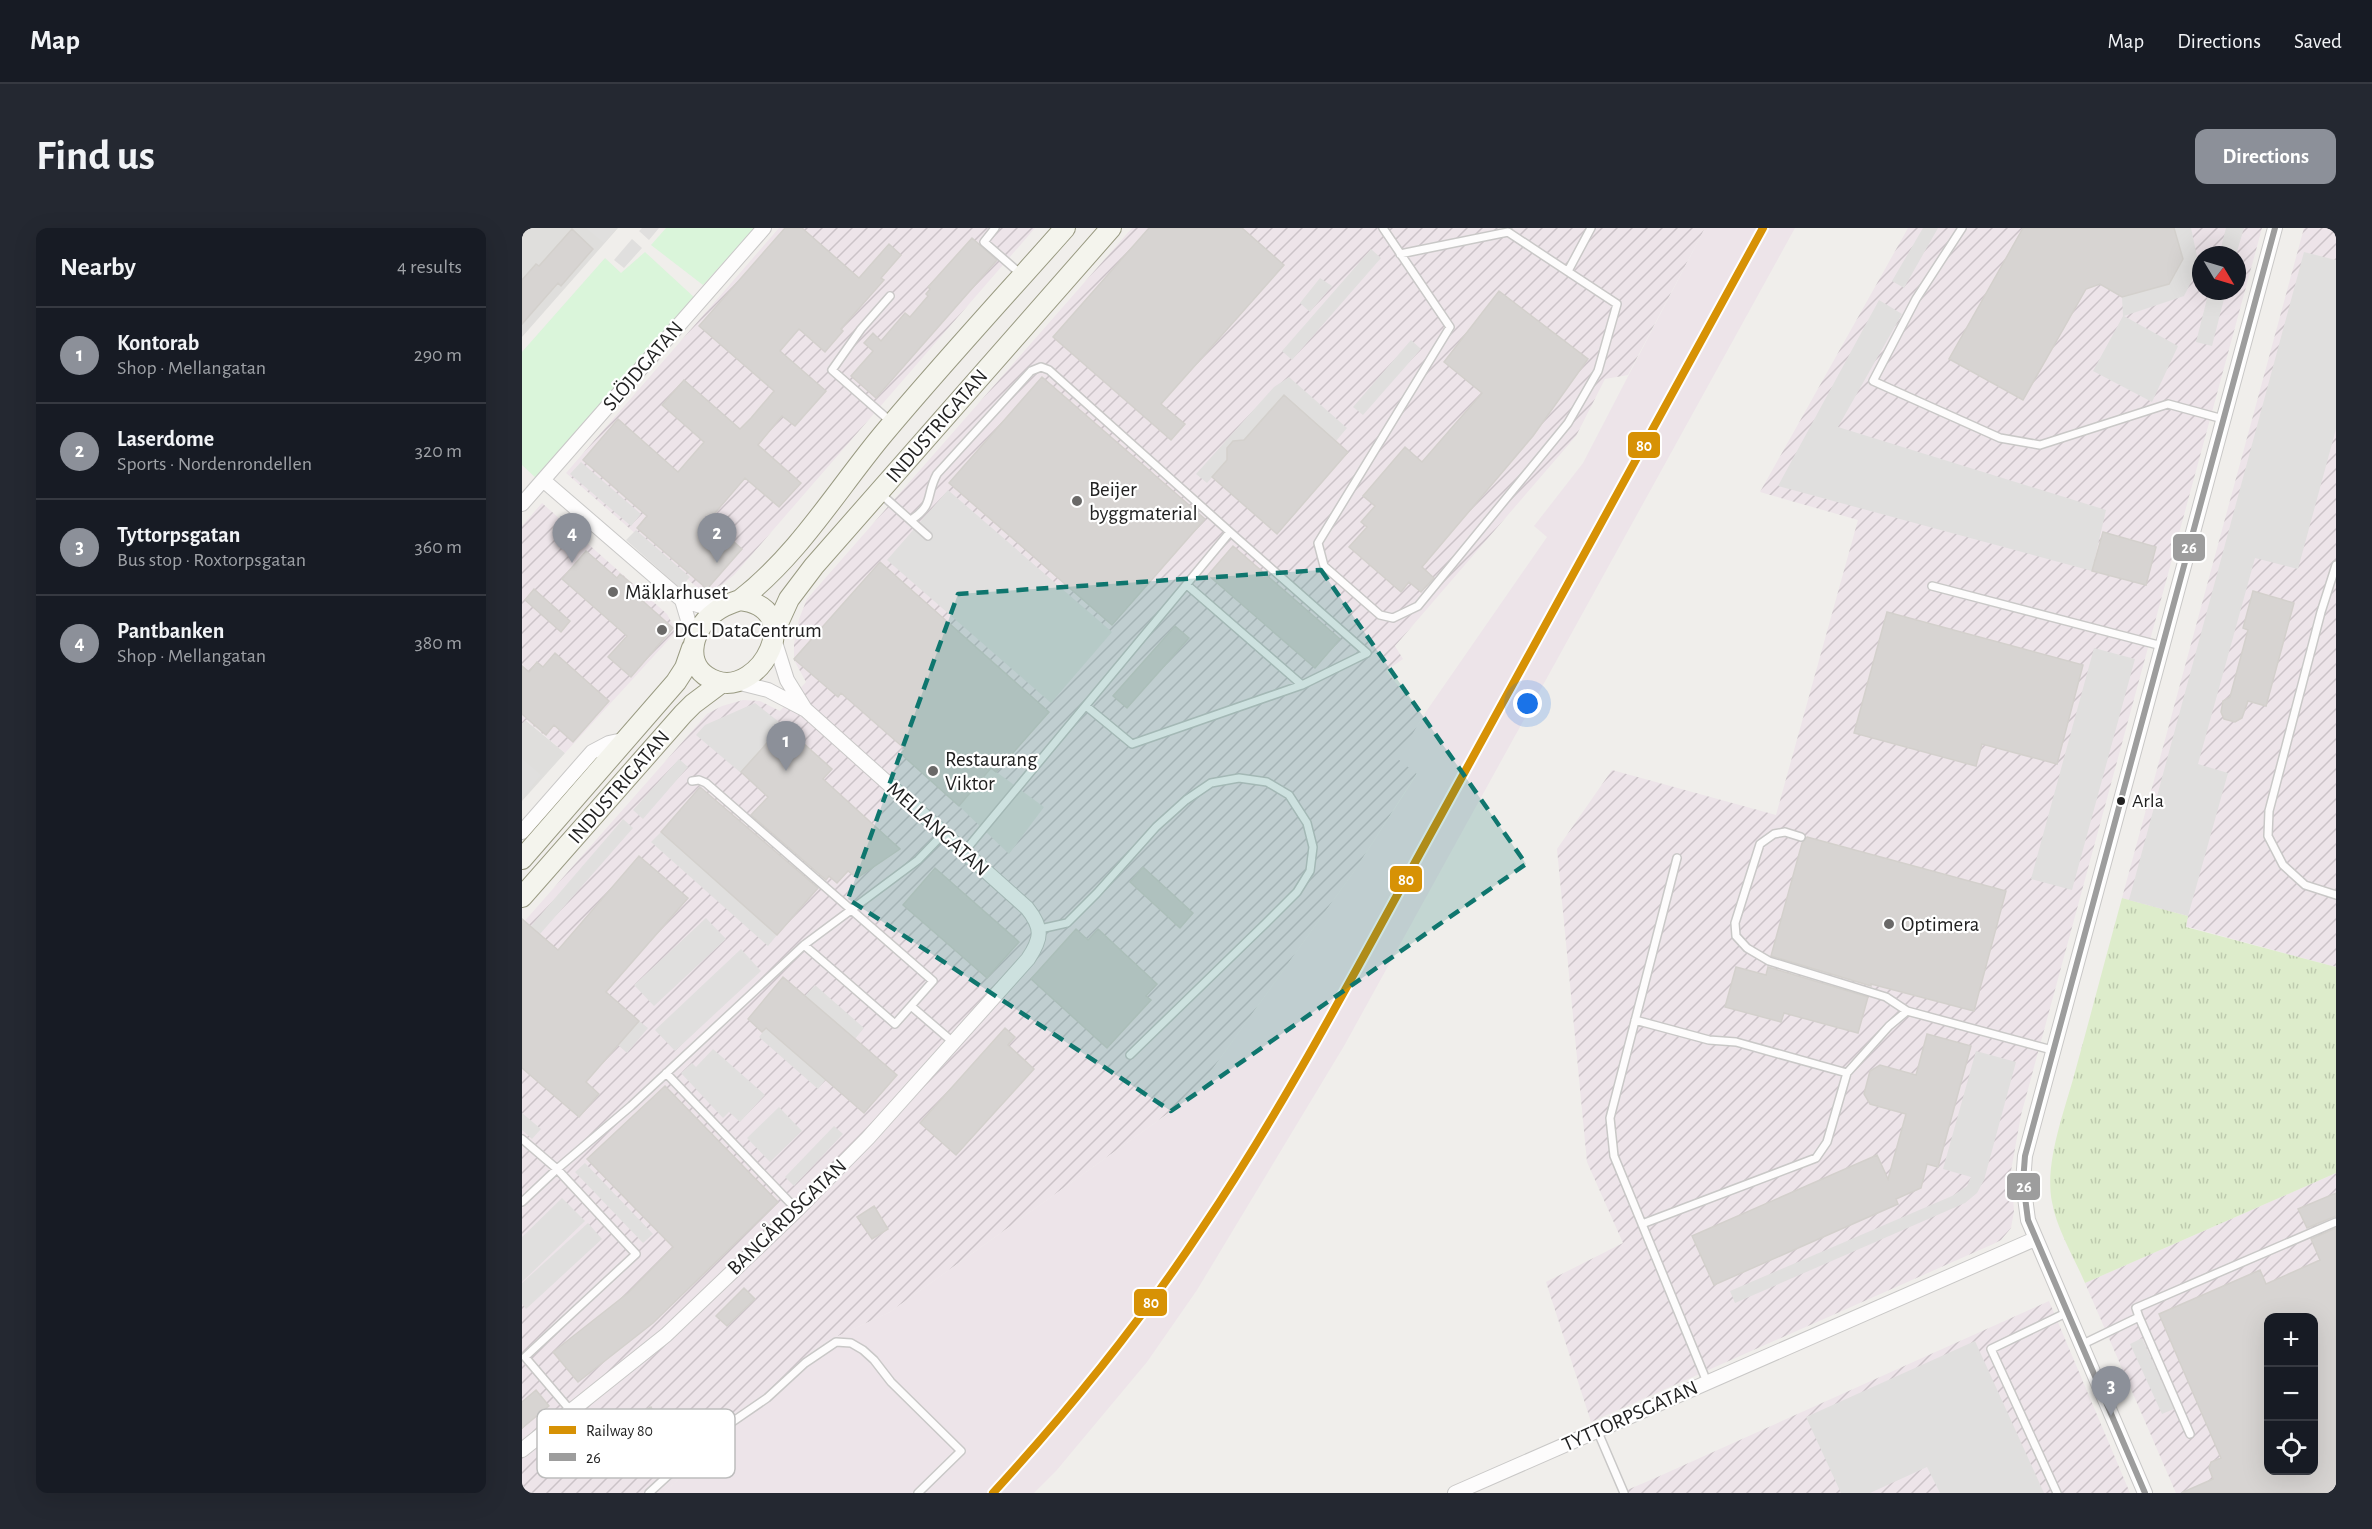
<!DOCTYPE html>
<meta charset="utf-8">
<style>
body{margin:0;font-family:"Alegreya Sans",sans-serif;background:#242831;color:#f1f3f6}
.controls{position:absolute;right:18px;bottom:18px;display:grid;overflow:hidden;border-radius:12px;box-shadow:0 6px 24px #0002}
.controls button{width:54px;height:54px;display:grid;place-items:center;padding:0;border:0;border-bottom:2px solid #363941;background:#171b24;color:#f1f3f6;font:30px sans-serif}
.compass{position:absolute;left:1670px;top:18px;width:54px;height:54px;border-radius:50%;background:#171b24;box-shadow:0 6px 24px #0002;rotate:128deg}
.you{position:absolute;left:1006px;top:476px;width:21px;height:21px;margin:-15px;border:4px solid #fff;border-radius:50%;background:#1a73e8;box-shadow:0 0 0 9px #1a73e833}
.badge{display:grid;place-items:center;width:39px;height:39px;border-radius:50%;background:#8c9099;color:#fff;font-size:20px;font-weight:700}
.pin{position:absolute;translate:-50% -50px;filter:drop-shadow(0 2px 3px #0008)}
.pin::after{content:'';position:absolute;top:32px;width:21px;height:18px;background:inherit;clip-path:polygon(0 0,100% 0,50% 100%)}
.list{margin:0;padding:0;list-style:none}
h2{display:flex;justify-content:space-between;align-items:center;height:78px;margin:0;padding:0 24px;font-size:26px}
h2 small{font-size:20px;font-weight:400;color:#9ea1a6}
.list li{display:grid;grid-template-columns:39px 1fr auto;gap:18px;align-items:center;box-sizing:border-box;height:96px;padding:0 24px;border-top:2px solid #363941}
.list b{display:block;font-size:22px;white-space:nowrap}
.list p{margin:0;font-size:20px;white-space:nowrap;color:#9ea1a6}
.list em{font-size:20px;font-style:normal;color:#9ea1a6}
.icon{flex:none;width:33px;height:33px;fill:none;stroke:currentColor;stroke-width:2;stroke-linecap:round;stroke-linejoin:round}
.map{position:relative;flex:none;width:1814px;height:1265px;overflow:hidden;border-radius:12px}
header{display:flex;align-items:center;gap:36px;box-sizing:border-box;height:84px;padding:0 30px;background:#171b24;border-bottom:2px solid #363941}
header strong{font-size:28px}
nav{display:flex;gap:33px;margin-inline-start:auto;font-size:21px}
.intro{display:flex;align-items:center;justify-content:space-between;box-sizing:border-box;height:144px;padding:0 36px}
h1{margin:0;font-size:42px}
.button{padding:15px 27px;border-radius:12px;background:#8c9099;color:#fff;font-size:21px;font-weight:700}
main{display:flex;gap:36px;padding:0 36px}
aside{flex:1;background:#171b24;border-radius:12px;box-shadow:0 6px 24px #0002}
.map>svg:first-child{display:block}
.residential{fill:#dfdedc}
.industrial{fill:url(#industrial-furrows);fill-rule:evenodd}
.railway{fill:#ede4e9}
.grass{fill:url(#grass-tufts)}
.park{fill:#daf5da}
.parking{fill:#e0dfde}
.building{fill:#d7d4d2;stroke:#d3d0cc;stroke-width:1.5;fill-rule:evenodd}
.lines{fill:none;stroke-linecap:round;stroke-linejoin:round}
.service-casing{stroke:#c9c8c7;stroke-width:10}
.minor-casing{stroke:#c9c8c7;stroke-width:16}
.secondary-casing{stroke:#999a82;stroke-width:22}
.service{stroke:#fdfcfc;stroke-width:7}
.minor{stroke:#fdfcfc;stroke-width:14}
.secondary{stroke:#f4f4ed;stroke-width:20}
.bus-1-casing{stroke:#fff;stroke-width:10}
.bus-1{stroke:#9d9d9d;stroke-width:6}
.rail-1-casing{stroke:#fff;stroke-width:12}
.rail-1{stroke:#d79205;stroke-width:8}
.marked{fill:#0f766e;fill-opacity:0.2;stroke:#0f766e;stroke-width:4.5;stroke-dasharray:12 8;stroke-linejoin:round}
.poi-dot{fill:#6a6968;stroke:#fff;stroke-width:2}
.bus-dot{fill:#222;stroke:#fff;stroke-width:2}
.labels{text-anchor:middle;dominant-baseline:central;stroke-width:4.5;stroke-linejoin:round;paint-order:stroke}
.bus-label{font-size:20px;fill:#222;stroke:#fff;text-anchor:start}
.street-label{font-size:21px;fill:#222;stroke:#fff}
.poi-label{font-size:21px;fill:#222;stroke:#fff;text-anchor:start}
.key{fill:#fff;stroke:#bdbdbd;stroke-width:1.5}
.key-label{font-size:16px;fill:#222}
.line-badge{stroke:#fff;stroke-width:2}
.badge-label{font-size:16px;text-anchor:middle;font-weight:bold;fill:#fff}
</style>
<header>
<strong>Map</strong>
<nav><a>Map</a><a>Directions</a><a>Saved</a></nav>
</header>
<div class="intro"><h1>Find us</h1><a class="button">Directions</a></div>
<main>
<aside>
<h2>Nearby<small>4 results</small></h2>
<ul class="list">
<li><span class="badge">1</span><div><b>Kontorab</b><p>Shop · Mellangatan</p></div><em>290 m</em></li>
<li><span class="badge">2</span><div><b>Laserdome</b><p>Sports · Nordenrondellen</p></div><em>320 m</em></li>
<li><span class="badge">3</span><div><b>Tyttorpsgatan</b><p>Bus stop · Roxtorpsgatan</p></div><em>360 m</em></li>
<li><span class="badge">4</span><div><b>Pantbanken</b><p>Shop · Mellangatan</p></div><em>380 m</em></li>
</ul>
</aside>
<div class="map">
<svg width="1814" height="1265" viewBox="0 0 1814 1265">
<defs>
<pattern id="industrial-furrows" width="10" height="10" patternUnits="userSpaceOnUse" patternTransform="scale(1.5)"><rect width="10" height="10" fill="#ede4e9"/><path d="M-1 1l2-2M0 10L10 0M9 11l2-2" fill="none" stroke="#cbc3c8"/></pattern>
<pattern id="grass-tufts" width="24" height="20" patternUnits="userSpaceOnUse" patternTransform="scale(1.5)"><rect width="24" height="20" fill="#ddeccb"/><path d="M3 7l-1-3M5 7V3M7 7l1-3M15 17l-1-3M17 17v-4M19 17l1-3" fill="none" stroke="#bdcaae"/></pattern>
</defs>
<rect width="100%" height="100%" fill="#f0eeeb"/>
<path class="residential" d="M0,0H96L0,109Z
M3,492L43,525L0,573V496Z"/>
<path class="industrial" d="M257,0H513L212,347L201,356L186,363L178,362L44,245Z
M610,0H1183L1106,147L1083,151L1054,208L873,418L881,431L864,443L901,488L877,531L895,545L833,642L672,867L368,1084L297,1117L142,1265H0V696L185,486L200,478L221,472L238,473L258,483L284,454L272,432V416L277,391L285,371Z
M1386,0H1740L1499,887L1489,943L1492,983L1489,1000L1479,1012L1469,1017L1069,1194L1024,1054L1101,1015L1065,934L1035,621L1090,542L1254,587L1336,292L1238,264ZM1679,27H1715V63H1679Z
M1782,0H1814V739L1663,698L1666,688L1600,670Z
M20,275L145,386L153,401L152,406L43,525L4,492L0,496V298Z
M1814,945V1265H1654L1563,1055ZM1746,1090H1792V1242H1746Z
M1527,1073L1608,1265H1098L1131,1251Z"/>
<path class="railway" d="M1183,0H1273L822,818L675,1062L625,1134L534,1243L512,1265H142L297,1117L368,1084L672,867L833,642L895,546L876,531L901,488L1025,309L1012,298L1061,235Z"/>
<path class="grass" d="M1600,670L1666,688L1664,699L1814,739V945L1563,1055C1552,1029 1535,1002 1530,974C1522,935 1543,882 1553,844C1569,786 1584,728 1600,670Z"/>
<path class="park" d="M144,0H233L181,57L129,17Z
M123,24L174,71L15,251L0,237V124L83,30L99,45Z"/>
<path class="parking" d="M64,0H95L82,15Z
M120,0H137L127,12L117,3Z
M1401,0H1416L1382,60L1370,53Z
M1652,0H1669L1677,38L1662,68L1602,88L1656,118L1630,174L1571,143L1601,88L1600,69Z
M1704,0H1722L1714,27H1697Z
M110,11L120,20L102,40L92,32Z
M849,21L859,30L770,132L760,123Z
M1782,24L1814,32V201L1776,341L1733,330L1676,536L1706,545L1666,688L1607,672Z
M798,50L810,58L788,84L778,75Z
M1687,63H1704L1690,118L1674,114Z
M1357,72L1380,86L1316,199L1584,282L1570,343L1256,258Z
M889,112L899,121L841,187L831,179Z
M767,149L825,200L814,213L762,168L719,216L715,212L711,213L705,220V224L709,228L685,255L674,246L752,159Z
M59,234L119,286L109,298L48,246Z
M426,262L590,404L529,475L365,332Z
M114,302L168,349L158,360L104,312Z
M1572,420L1613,431L1550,662L1509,651Z
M233,475L261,497L219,545L174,507L183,497Z
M0,531L19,547L0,569Z
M157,531L166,539L121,591L111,582Z
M469,540L522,579L487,626L437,578Z
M101,591L111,600L18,706L9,698Z
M139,604L255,707L246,718L129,614Z
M184,690L204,711L132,778L112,757Z
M219,721L239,743L153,823L133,802Z
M293,757L342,800L333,811L283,768Z
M117,793L126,800L105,825L96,817Z
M244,800L304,851L296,861L237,809Z
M191,821L243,867L218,894L207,884L201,890L159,845L170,835L174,839Z
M1454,823L1494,834L1462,952L1455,965L1443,975L1213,1075L1208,1063L1430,968L1445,958L1449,949L1421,941Z
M257,879L280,903L248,934L225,910Z
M0,885L19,901L10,911L0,902Z
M312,898L321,906L272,958L263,949Z
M63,935L131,1006L121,1015L53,944Z
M40,970L63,993L0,1054V1009Z
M66,995L80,1011L4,1081L0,1076V1055Z
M1620,1110L1652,1181L1640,1186L1608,1116Z
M1453,1113L1522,1265H1418L1405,1239L1348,1265H1319L1284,1189Z"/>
<path class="building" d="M263,0H280L337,50L367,16L379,27L359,50L362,52L319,101L321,103L303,124L277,101L258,123L304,163L273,198L260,188L236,217L279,255L257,279L223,250L187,292L220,321L185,361L115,300L125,288L61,232L96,191L156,244L182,214L140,177L162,152L218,201L229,190L252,163L177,98Z
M627,0H720L762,37L639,176L663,196L649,212L531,109Z
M1501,0H1652L1661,31L1647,56L1600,69L1578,56L1564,61L1501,172L1427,131Z
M50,1L71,21L39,58L36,55L0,96V52L14,36L17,38Z
M450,10L475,32L354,170L329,148L351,123L342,115L351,105L359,113L383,85L388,89L406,68L404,66L408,61L406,59Z
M977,63L1066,131L1011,208L900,339L912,350L899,364L887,354L879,364L827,319L845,299L839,294L853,278L841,268L883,219L900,234L960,165L922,134Z
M520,149L683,291L590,397L427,255Z
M762,167L826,224L755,306L690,249L705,232V220L711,213L722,212Z
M1581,304L1634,319L1624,357L1570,343Z
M711,318L818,411L793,440L686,347Z
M64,323L95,350L98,346L109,355L105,359L151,400L109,449L86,429L105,408L40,351Z
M358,334L527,484L474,544L469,540L437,578L379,526L383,521L319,465L316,469L272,431Z
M12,361L48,393L39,404L3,372Z
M1731,363L1772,375L1744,478L1726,473L1720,490L1713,494L1702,491L1699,484L1701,473L1708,469L1726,402L1721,400Z
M1365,384L1561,437L1535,536L1460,516L1454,538L1332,505Z
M653,398L667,410L605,480L591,468Z
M33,425L87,473L51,514L32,497L24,507L0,486V438L7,444L15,434L21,439Z
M261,497L310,541L301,551L378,621L335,650L326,643L315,655L307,648L304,652L229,587L246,569L219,544Z
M178,559L296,660L255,707L139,604Z
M1285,609L1484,663L1452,783L1349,756V758L1249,728L1280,615Z
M117,628L166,670L84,764L117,793L64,854L77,866L57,889L0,840V691L36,722Z
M621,639L671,685L658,700L608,654Z
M413,640L497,714L465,750L381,677Z
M554,701L566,712L576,701L635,756L624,768L629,772L585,820L509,751Z
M1214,739L1244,747L1246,739L1346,769L1336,805L1262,785L1259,794L1203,779Z
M261,749L375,847L342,885L244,800L240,804L226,791Z
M483,800L493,809L486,817L512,841L434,927L398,895Z
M1405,806L1449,818L1416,939L1405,936L1399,960L1374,971L1376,976L1192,1057L1170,1008L1355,927L1366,951L1384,886L1348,876L1342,866L1348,843L1358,837L1394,847Z
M143,858L256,974L131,1095L56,1154L31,1124L106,1065L151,1019L65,931Z
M1814,965V988L1785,1000L1776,981Z
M352,978L366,1001L350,1011L335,989Z
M1814,1000V1265H1659L1691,1251L1687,1240L1689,1234L1699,1230L1637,1086L1738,1042L1744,1056L1798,1032L1789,1011ZM1746,1089H1791V1242H1746Z
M222,1060L233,1071L205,1098L194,1088Z
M14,1162L27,1178L0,1200V1174Z
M129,1179L135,1192L102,1209L95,1196Z"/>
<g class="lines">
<defs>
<path id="service" d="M473,0L462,14L500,47
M861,0L928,99L796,315L802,338L858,387L871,390L896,378L1046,195L1076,143L1095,76L986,4L878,26
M1440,0L1394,71L1351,153L1478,210L1518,217L1646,176L1701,191
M1046,43L1069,0
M368,68L339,101L310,142L368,193
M359,266L406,308
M389,292C413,276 403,268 415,246L509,143L519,139L527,142L708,304
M1814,337L1799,384L1747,583L1746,608L1761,637L1783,657L1814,667
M665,357L780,457
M1410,358L1640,418
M170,553L177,552L184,555L411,753L373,796L282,717
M1279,609L1263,604L1252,606L1238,616L1213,695L1214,708L1225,720L1247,733L1364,769L1385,783L1530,822
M442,624L708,304L845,425L780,457L610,516L564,478
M1155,630L1088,890L1092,928L1185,1154
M518,701L545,695L575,665L634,599L664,572L689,555L717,550L745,554L767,567L785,595L791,619L788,643L775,664L744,695L608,827
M389,778L432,815
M1113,792L1187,812L1214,814L1325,845
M144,845L275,982
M0,911L35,941L114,1026L3,1129L49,1183
M0,974L35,941L109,878L282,717L396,632L422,605
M1120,996L1294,930L1305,914L1325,845L1367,798L1385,783
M1617,1089L1614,1080L1814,994
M1559,1117L1617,1089L1668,1206
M1075,1202L1102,1265
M127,1265L187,1210L245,1170L283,1135L314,1114L329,1115L341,1122L352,1132L369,1154L439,1223L396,1265
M1535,1265L1469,1121L1546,1084"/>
<path id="minor" d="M21,252L160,372L185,380L201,377
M0,276L242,0
M160,372L172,412
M252,411L265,452L283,481
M0,604L70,524L87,515L105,511
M0,1222L144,1107L275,982L346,910L506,731C520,710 521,700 505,680L284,482L246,462L214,454
M933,1265L1513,1011
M1623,1265L1506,992L1501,954L1503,928L1753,0"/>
<path id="secondary" d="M218,372C275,328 313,265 358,210C418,138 481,70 543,0
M218,372C286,380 238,469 194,453C160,441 168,402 193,384C200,378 209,375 218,372Z
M252,404L267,371L292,338L589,0
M0,631L154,454L163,440L170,420
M0,669L161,486L171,476L199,455"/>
</defs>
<use href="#service" class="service-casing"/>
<use href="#minor" class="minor-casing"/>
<use href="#secondary" class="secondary-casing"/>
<use href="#service" class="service"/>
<use href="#minor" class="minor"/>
<use href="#secondary" class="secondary"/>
<defs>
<path id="bus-1" d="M1623,1265L1506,992L1501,954L1503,928L1753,0"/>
</defs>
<use href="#bus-1" class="bus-1-casing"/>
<use href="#bus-1" class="bus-1"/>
<defs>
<path id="rail-1" d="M471,1265C547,1182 617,1096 679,1002C768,870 841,728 918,589C1026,392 1134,196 1241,0"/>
</defs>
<use href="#rail-1" class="rail-1-casing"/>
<use href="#rail-1" class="rail-1"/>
</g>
<path class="marked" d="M799,342L1004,636L649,883L326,671L436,366Z"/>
<g class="poi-dot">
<circle cx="555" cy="273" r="6"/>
<circle cx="91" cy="364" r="6"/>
<circle cx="140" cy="402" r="6"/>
<circle cx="411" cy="543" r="6"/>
<circle cx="1367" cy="696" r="6"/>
</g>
<circle class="bus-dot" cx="1599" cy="573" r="5"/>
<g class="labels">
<g class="bus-label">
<text x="1610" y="573">Arla</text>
</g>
<g class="street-label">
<text transform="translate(121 138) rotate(-49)">SLÖJDGATAN</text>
<text transform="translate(415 198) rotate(-49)">INDUSTRIGATAN</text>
<text transform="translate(97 559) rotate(-49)">INDUSTRIGATAN</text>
<text transform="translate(416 601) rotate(42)">MELLANGATAN</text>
<text transform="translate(265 989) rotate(-44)">BANGÅRDSGATAN</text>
<text transform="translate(1108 1188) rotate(-24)">TYTTORPSGATAN</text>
</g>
<g class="poi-label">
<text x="567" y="261">Beijer<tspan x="567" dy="24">byggmaterial</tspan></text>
<text x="103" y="364">Mäklarhuset</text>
<text x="152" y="402">DCL DataCentrum</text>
<text x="423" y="531">Restaurang<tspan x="423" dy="24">Viktor</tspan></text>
<text x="1379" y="696">Optimera</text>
</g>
</g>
<rect x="15" y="1181" width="198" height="69" rx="9" class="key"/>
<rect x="27" y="1198" width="27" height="8" fill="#d79205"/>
<rect x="27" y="1225" width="27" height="8" fill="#9d9d9d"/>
<g class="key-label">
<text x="64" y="1208">Railway 80</text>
<text x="64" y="1235">26</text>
</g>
<g class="line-badge">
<rect x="1105" y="203" width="34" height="28" rx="6" fill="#d79205"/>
<rect x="1650" y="305" width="34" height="29" rx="6" fill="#9d9d9d"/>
<rect x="867" y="637" width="34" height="28" rx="6" fill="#d79205"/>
<rect x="1484" y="944" width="35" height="29" rx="6" fill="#9d9d9d"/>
<rect x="611" y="1060" width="35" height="29" rx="6" fill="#d79205"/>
</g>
<g class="badge-label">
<text x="1122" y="223">80</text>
<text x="1667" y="325">26</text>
<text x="884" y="657">80</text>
<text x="1502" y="964">26</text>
<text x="629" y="1080">80</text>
</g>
</svg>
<div class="controls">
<button>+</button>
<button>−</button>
<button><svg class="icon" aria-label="locate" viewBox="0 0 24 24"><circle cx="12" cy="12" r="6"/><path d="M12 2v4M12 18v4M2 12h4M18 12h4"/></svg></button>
</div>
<svg class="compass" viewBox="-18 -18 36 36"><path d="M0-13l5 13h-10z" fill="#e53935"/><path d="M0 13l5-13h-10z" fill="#9ea1a6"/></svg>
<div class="you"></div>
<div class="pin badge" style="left:264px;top:543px">1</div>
<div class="pin badge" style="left:195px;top:335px">2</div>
<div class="pin badge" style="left:1589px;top:1188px">3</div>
<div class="pin badge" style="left:50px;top:335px">4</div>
</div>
</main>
